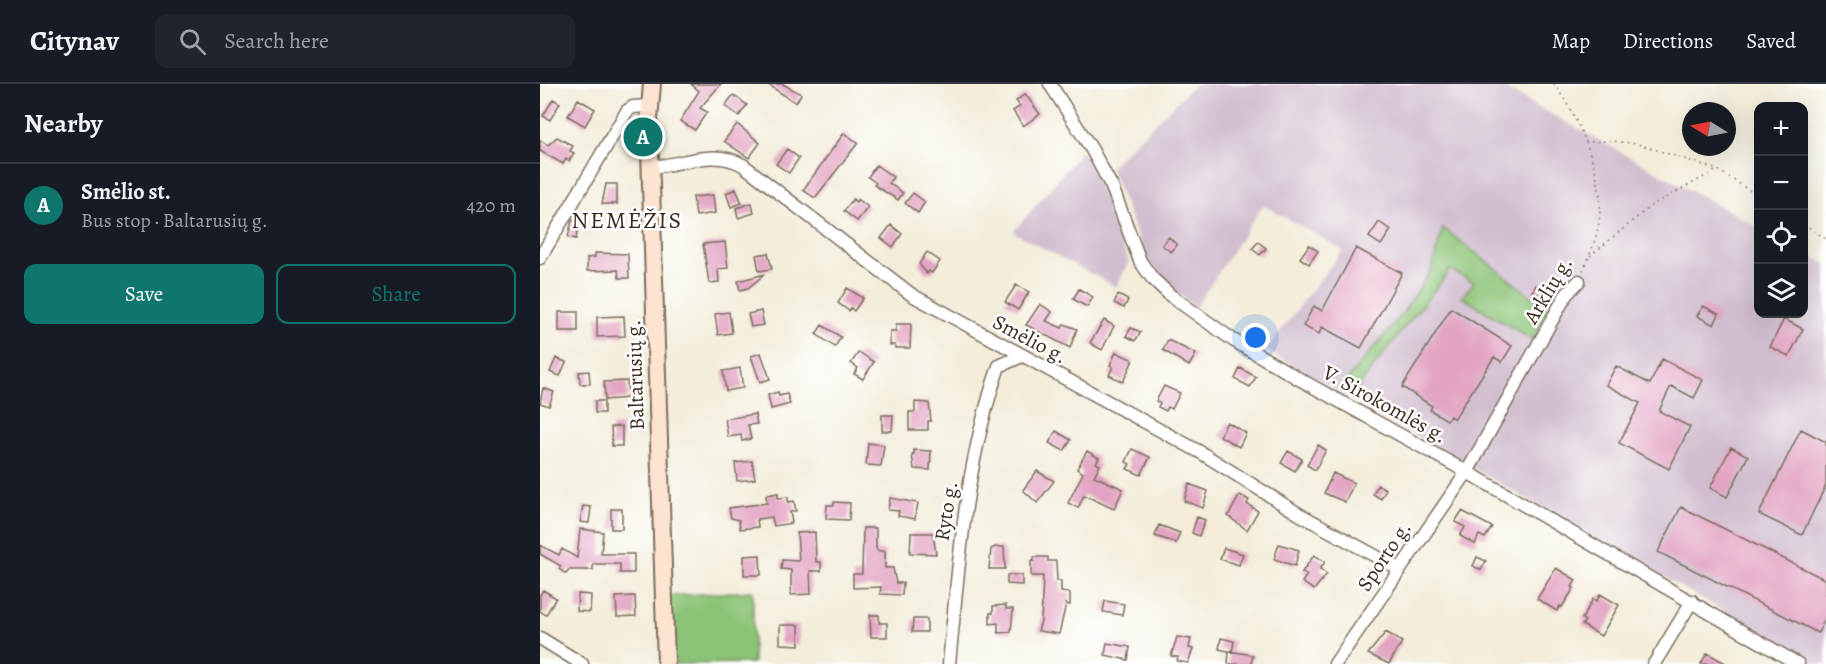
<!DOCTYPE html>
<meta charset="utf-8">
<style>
body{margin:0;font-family:Alegreya,serif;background:#20242c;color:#f1f3f6}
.controls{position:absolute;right:18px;top:18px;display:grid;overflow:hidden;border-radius:12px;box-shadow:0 6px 24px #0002}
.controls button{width:54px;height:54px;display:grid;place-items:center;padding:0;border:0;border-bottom:2px solid #363941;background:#171b24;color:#f1f3f6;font:30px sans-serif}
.compass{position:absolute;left:1142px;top:18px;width:54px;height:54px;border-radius:50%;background:#171b24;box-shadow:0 6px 24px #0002;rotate:280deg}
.you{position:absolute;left:716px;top:254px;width:21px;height:21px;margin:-15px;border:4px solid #fff;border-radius:50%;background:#1a73e8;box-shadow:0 0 0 9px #1a73e833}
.badge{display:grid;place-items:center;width:39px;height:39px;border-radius:50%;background:#0f766e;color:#fff;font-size:20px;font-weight:700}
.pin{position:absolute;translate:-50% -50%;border:3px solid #fff;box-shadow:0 2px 6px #0006}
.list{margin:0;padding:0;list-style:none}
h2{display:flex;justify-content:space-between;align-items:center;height:78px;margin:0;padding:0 24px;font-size:26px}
h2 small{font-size:20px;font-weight:400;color:#9ea1a6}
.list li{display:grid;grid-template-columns:39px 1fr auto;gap:18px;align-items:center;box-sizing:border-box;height:84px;padding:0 24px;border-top:2px solid #363941}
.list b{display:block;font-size:22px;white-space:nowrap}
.list p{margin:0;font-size:20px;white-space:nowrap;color:#9ea1a6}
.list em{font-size:20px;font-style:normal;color:#9ea1a6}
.actions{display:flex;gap:12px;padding:18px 24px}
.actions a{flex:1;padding:14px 0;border:2px solid #0f766e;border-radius:12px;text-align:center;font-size:21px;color:#0f766e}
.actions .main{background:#0f766e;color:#fff}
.icon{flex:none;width:33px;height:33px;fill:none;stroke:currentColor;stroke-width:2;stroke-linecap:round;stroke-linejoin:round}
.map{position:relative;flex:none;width:1286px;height:580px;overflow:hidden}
header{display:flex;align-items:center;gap:36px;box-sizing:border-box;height:84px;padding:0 30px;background:#171b24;border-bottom:2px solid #363941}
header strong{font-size:28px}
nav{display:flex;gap:33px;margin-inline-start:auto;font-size:21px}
.search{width:420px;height:54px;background:#20242c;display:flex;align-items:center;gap:15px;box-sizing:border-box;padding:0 21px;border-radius:12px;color:#9ea1a6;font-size:22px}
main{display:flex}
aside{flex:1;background:#171b24}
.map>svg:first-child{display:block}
.industrial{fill:#d0bdce}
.green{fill:#8cc477;stroke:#64774a;stroke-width:1.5}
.building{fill:#e3a4c3}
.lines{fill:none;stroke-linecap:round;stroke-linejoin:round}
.minor-casing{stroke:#7b6e60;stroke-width:15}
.secondary-casing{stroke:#7b6e60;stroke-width:20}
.path{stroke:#7b6e60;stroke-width:1.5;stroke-dasharray:1.5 4.5;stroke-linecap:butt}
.minor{stroke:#fff;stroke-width:12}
.secondary{stroke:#fde4d0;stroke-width:16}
.labels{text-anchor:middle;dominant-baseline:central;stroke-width:5;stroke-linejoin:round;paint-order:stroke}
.street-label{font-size:21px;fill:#3b2a1e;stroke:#fff}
.quarter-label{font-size:24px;letter-spacing:1.5px;fill:#3b2a1e;stroke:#fff}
</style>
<header>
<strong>Citynav</strong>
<div class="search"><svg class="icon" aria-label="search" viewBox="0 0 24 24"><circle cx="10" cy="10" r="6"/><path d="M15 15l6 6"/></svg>Search here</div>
<nav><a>Map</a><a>Directions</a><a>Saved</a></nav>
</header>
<main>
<aside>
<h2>Nearby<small></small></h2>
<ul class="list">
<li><span class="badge">A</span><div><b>Smėlio st.</b><p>Bus stop · Baltarusių g.</p></div><em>420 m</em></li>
</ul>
<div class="actions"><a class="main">Save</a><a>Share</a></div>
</aside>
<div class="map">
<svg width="1286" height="580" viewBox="0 0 1286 580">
<rect width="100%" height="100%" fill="#fff"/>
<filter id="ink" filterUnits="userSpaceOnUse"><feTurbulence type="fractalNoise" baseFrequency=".0167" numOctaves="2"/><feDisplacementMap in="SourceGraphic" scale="12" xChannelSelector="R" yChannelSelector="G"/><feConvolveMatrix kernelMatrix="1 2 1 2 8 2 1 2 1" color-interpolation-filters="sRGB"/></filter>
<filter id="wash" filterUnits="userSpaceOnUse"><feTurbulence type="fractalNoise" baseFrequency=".008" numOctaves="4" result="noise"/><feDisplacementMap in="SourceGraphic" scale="24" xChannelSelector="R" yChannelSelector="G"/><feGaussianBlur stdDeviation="1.35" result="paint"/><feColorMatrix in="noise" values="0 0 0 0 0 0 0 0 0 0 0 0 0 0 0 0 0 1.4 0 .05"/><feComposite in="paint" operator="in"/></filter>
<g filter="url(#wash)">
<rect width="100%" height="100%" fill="#f3edda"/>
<path class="industrial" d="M655,0H956L1218,143V230H1264V168L1286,180V580H1276L726,266L803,166L723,121L655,224L622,195L606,173L570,83Z
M542,67L553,86L589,178L576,203L473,148Z"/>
<path class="green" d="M903,144L1009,226L992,256L922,213L934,198L910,186C878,228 843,267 813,311L800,304L860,233L891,187Z
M213,507V579L131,580L128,512Z"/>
<g id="blocks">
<path class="building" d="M151,0H181L160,24L167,28L155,46L140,37L159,7Z
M227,0H243L261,10L256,19Z
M485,10L500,30L483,42L473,27L480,22L476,17Z
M193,11L207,21L199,32L185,22Z
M13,15L20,19L10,36L3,32Z
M38,15L55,25L45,42L28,32Z
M197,40L220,59L209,74L184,57Z
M304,49L318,59L275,114L263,106Z
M17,53L33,62L30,67L34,69L29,77L26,75L23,80L0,67V56L8,61Z
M247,65L259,74L249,89L236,80Z
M336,81L353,93L349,99L363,109L358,116L334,101L336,99L328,93Z
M66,100H77V120H62Z
M196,105L202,119L191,123L186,109Z
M373,109L385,118L378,129L365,119Z
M173,111L175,129L156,132L153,113Z
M313,115L316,118L318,115L328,123L317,137L304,127Z
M212,119L214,129L198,134L196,124Z
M32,136L39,137L36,155L28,153Z
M839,138L851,146L841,161L829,153Z
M351,141L362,150L353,163L341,154Z
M629,153L637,161L631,168L622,161Z
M185,158L188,184L178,185L179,198L169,199L163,160Z
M718,158L726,164L720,171L712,165Z
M769,161L778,167L769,180L760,174Z
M816,164L862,189L821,264L782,243L779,250L763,242L774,222L782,227Z
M387,168L400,177L392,189L389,187L387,190L379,180Z
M55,169L88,170L89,194H79L78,186L47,187V174L55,173Z
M228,169L232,185L219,187L216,171Z
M225,190L208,204L200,206L198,197Z
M476,201L489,208L478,226L465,218Z
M996,201L1004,205L1000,212L992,208Z
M307,204L323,214L314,227L311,224L309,227L298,219Z
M539,205L553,213L547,223L533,215Z
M578,211L588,216L584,224L574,219Z
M500,220L512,228L506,237L522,244L524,240L537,245L530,264L486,241Z
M1163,222L1179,230L1174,241L1157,232Z
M911,224L972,262L962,278L954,273L914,335L910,332L907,336L890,326L892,322L862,303Z
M221,227L224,241L211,243L208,230Z
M19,228H38V247H19Z
M189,228L192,249L178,251L175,230Z
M84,232L85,252L57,253V233Z
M1244,235L1263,245L1249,272L1230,263Z
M564,236L574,242L562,266L550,259Z
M356,240H371L370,264H355V261H350V247H356Z
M282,241L301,253L295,263L276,250Z
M591,244L601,248L595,257L586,252Z
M628,256L656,270L649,282L623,266Z
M319,268L334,278L323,295L314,290L318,284L311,279Z
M576,268L593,276L583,298L569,291L573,283L570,281Z
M221,269L230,295L220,298L211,272Z
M16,274L26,278L20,292L10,288Z
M1122,275L1163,296L1154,314L1131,302L1119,327L1150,343L1129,385L1079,359L1100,319L1066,301L1076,282L1110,300Z
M200,284L203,304L186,307L183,287Z
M700,284L716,293L710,303L695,295Z
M49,287L50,300H40L39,288Z
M87,297L88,314L65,316L64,298Z
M624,302L640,309L632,325L628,323L626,327L618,323L620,319L616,317Z
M3,304L14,308L9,322L0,319Z
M238,308L239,312L247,310L250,320L231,325L228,311Z
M55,317H64V329H55Z
M375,318L389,319L391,337H388V346H369V328H375Z
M215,330L217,340L208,341L211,355L202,357L201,351L188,353L185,335Z
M342,331H353L352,347H342Z
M687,338L706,349L699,363L680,352Z
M82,342V362H72L71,343Z
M1261,345L1286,358V401L1262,451L1219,430Z
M516,347L531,356L524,367L509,359Z
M328,359L344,361L341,382L326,381Z
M778,361L786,366L775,386L767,381Z
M1191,363L1208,372L1187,413L1170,404Z
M592,365L610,373L601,391L587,385L590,380L586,378Z
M374,366L391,367L390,386L374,385L372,371H374Z
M547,367L559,374L556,379L560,381L554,392L583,405L574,425L544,411L538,424L528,419L543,389L537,385Z
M748,367L762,375L755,387L741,379Z
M212,377L215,395L197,397L195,379Z
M497,387L514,397L497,419L483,406Z
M793,389L814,399L805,418L784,409Z
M649,400L668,407L663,424L644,417Z
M838,401L846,405L841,415L833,410Z
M238,409V414L248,413V418L254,417L256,427L250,428L252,439L234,442L232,433L217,435L218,443L200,445L199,436L191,434L189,424L227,419L226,411Z
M700,411L709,416L707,420L718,427L707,446L688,432Z
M350,414L378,419L375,435L358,432L359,427L348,426Z
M294,418L310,419L309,436L286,435L287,421H294Z
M43,422L51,423L49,439L40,438Z
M1141,423L1286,496V533L1278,549L1118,468Z
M71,425H82V445H71Z
M922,427L952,443L945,454L939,451L935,460L920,452L925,443L915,438Z
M657,433L665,436L659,452L652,449Z
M619,441L640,449L636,459L615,452Z
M323,444H336V464L338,467H345V484H353L356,499H363L362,511L340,510L341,503L313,504V490H322Z
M40,445L63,448L61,470H94V489H80V480H53V486H29L26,490L19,485L21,482L0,470V461L19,471L22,465L37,474Z
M275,448L276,478H281V487H270L271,510L251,511V486L241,485L242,476L259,477L257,449Z
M371,449H393L396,470L370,469Z
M739,460L759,466L755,482L734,475Z
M455,463H464L465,485H449L451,465Z
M684,464L703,470L699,481L680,475Z
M220,471L221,491H204V472Z
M774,471L785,478L780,485L787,490L774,506L762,498L767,491L762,488Z
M494,473H508V477H516L517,497H521V508L530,509V521L526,520L519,550L498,547L501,537L503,492H491V477H494Z
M937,473L946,477L941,486L933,482Z
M1016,484L1036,496L1032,503L1034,504L1022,523L1020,522L1017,527L997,515Z
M467,491H482V501L467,500Z
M3,506L16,514L6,531L0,527V511Z
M38,510L51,511L50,528L37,527Z
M1060,510L1079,521L1061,552L1042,541L1045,537L1042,535L1053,515L1057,517Z
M95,512L96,532L77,533L76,513Z
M565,517L584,520L582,531L563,528Z
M466,521V525H473L471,548L458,549V539L450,540V529H453V522Z
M330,531H339V539H347V553H331Z
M373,535H387V548H372Z
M240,541H259V561L240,560Z
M846,548L862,558L849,580L828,570Z
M637,553L651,555L649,564L653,565L648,579L637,577L638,573L631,572Z
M681,554L694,557L692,568L679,565Z
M567,559L590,563L588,576L565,571Z
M689,567L713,571L711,580H688Z
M1167,569L1187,580H1161Z"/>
</g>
</g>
<g filter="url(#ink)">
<use href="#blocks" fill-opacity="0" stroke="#7b6e60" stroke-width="1.5"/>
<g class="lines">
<defs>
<path id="minor" d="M510,0L552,66L572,103L600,177L612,194L631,212L693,256L761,296L927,388L1258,580
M111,83C143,81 173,64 203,81L372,211L660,368L759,430L859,485
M0,174L87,27L93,23L109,22
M0,554L42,580
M409,580C419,478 425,380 459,282L482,272
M795,580L927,388L1026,211L1039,197
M1114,580L1152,517"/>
<path id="secondary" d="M112,0L109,36L126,580"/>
</defs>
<use href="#minor" class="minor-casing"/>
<use href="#secondary" class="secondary-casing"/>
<path class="path" d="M1014,0C1038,33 1063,88 1060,129C1059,149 1051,169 1043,187
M1045,58L1073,57L1098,60L1178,86L1218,112
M1264,140L1286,155
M1050,172L1112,121L1177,86"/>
<use href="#minor" class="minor"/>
<use href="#secondary" class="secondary"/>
</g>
</g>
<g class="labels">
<g class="street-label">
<text transform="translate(1008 206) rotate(-59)">Arklių g.</text>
<text transform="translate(490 255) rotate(28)">Smėlio g.</text>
<text transform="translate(95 291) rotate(-92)">Baltarusių g.</text>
<text transform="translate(845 320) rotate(29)">V. Sirokomlės g.</text>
<text transform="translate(406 427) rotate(-81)">Ryto g.</text>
<text transform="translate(844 472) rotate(-56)">Sporto g.</text>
</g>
<g class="quarter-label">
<text x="87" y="136">NEMĖŽIS</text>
</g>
</g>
</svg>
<div class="controls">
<button>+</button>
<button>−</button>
<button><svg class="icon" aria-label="locate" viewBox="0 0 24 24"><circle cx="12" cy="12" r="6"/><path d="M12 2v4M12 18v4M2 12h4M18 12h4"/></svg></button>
<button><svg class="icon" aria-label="layers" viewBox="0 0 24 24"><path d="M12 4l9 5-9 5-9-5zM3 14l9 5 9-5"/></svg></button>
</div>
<svg class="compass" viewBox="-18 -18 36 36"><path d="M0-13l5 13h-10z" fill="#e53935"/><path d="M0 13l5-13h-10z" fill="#9ea1a6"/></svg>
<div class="you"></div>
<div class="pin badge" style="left:103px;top:53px">A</div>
</div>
</main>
